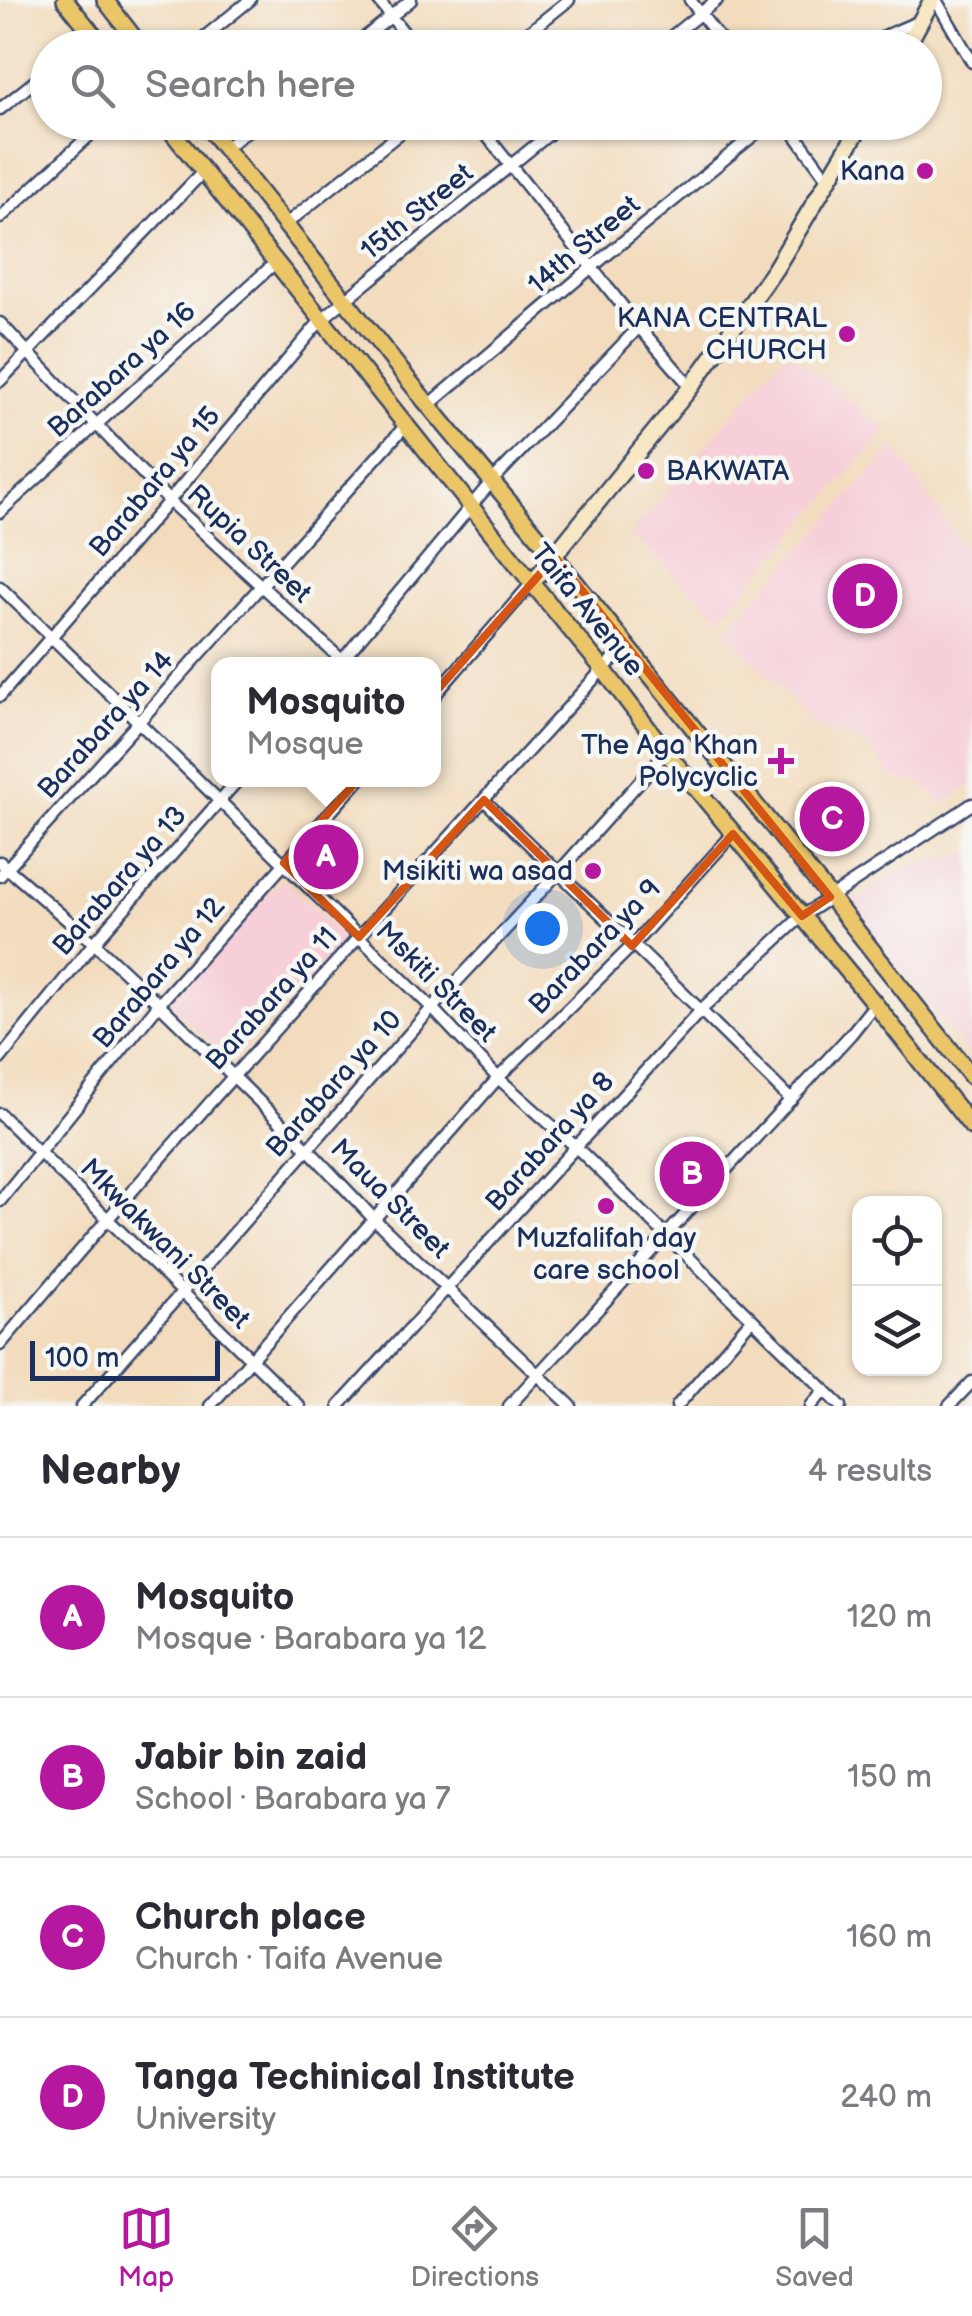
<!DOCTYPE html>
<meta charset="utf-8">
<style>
body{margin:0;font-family:"Balsamiq Sans",sans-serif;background:#f7f7f7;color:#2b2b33}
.controls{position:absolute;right:30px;bottom:30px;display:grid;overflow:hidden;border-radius:20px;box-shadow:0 2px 8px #0004}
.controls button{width:90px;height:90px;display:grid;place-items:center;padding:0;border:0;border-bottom:2px solid #e1e1e2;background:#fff;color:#2b2b33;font:50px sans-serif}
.scale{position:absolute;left:30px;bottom:25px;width:190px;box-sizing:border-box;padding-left:10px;border:5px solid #1b2f5e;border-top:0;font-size:28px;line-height:35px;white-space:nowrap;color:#1b2f5e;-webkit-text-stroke:8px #f6f6f2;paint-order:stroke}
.you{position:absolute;left:542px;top:928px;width:35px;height:35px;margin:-25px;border:8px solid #fff;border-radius:50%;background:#1a73e8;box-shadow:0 0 0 15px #1a73e833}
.badge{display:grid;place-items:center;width:65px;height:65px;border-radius:50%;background:#b5179e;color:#fff;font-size:32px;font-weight:700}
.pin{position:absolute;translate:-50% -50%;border:5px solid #fff;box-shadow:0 2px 10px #0006}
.popup{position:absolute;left:211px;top:657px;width:230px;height:130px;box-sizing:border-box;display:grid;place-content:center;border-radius:20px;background:#fff;filter:drop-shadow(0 2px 8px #0005);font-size:32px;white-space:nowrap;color:#7c7c81}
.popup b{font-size:38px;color:#2b2b33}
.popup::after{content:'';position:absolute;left:50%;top:100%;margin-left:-20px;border:20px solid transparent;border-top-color:#fff}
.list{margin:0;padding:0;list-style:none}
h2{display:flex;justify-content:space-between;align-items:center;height:130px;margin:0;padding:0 40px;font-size:42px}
h2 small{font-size:32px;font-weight:400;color:#7c7c81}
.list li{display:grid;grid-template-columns:65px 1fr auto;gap:30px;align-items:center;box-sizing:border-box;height:160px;padding:0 40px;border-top:2px solid #e1e1e2}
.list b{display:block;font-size:38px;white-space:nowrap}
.list p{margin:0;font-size:32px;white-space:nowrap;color:#7c7c81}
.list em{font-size:32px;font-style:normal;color:#7c7c81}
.icon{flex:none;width:55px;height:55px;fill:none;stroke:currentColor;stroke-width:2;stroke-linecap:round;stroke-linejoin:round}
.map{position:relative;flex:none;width:972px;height:1406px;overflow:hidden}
.search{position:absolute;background:#fff;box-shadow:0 2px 8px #0004;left:30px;right:30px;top:30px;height:110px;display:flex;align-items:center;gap:25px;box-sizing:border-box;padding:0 35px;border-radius:55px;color:#7c7c81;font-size:38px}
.sheet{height:770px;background:#fff}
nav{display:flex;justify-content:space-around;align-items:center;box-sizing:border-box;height:140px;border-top:2px solid #e1e1e2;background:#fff;font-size:28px;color:#7c7c81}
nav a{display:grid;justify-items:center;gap:5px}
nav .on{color:#b5179e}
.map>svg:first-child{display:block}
.built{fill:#f6cfd8}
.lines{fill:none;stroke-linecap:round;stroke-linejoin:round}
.street-casing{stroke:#3b496c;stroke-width:15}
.secondary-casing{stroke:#3b496c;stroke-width:20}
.primary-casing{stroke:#3b496c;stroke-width:20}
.street{stroke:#fff;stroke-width:10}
.secondary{stroke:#f7e8c3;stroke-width:15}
.primary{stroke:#ebc669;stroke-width:15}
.marked{fill:none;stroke:#d45514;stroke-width:8;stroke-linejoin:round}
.poi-dot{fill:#b5179e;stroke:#f6f6f2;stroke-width:4}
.labels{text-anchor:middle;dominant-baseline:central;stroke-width:9;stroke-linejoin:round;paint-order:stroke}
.poi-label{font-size:28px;fill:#1b2f5e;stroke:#f6f6f2;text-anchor:end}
.street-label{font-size:28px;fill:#1b2f5e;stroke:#f6f6f2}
</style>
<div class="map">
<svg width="972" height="1406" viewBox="0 0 972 1406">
<rect width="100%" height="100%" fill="#f6f6f2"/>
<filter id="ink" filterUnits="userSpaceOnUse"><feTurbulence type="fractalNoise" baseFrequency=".01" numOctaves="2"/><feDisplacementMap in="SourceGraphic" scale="20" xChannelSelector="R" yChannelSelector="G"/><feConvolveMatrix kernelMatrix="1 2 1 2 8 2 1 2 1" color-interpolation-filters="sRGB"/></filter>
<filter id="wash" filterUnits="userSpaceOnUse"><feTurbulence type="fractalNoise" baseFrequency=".0048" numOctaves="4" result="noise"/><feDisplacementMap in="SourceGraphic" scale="40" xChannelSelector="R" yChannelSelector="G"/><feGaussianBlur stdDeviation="2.25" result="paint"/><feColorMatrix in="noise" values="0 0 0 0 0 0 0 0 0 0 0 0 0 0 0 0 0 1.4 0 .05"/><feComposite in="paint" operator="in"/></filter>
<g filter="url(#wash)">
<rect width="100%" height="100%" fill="#f3dcbd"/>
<path class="built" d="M787,350L888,429L722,617L630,535Z
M895,447L972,561V785L942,805L922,782L895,780L866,743L818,727L726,631Z
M972,852V1059L849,906L901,869Z
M282,879L346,938L232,1061L169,1002Z"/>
</g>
<g filter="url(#ink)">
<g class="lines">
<defs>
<path id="street" d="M378,0L416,48
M690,0L727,48
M936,0L972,62
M77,48L93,34
M191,48L250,0
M352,48L411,0
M509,48L569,0
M657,48L717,0
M868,48L887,35L920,21
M0,109L48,71
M476,122L639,327L691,387
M786,122L829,181
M225,148L258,122
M0,218L104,122
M286,224L414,122
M0,323L169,501L346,664
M0,381L203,172
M429,405L592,267L770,122
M0,512L275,263
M0,587L432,1008L498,1078L576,1147L841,1406
M339,664L492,481L639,327
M0,696L169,501L322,319L564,122
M434,696L532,583
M484,800C586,900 690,998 791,1100
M0,862L94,943L159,1004L307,1148L373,1218L571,1406
M0,876L406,425
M0,1059L94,943L238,780
M0,1114L299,1406
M0,1201L159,1004L359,780
M0,1345C195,1113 400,892 603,669L627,646
M82,1406L432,1008L558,873L666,752
M210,1406L498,1078L632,946L733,834
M339,1406L702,1009L802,916L972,804
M509,1406L851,1034L875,1004
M677,1406L752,1319
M811,1406L825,1390
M949,1406L972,1382"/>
<path id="secondary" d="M906,48L932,0
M532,583L691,387L775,269L863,122"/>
<path id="primary" d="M65,0L104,48
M105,0L142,48
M164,122L532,583L603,669L666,752L875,1004L972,1127
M204,122L425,401L555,557L830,897L972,1077"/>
</defs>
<use href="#street" class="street-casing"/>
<use href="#secondary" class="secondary-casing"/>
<use href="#primary" class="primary-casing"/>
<use href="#street" class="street"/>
<use href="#secondary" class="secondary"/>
<use href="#primary" class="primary"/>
</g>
</g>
<path class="marked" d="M555,557L830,897L802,916L733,834L632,946L484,800L359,937L284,863Z"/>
<g class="poi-dot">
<circle cx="925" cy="171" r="10"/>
<circle cx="847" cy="334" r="10"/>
<circle cx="646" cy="471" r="10"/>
<path d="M776 746h10v10h10v10h-10v10h-10v-10h-10v-10h10z"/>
<circle cx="593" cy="871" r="10"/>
<circle cx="606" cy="1206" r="10"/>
</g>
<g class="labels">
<g class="poi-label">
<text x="905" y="171">Kana</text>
<text x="827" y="318">KANA CENTRAL<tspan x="827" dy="32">CHURCH</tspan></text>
<text x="666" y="471" text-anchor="start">BAKWATA</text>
<text x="758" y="745">The Aga Khan<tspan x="758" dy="32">Polycyclic</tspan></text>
<text x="573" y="871">Msikiti wa asad</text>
<text x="606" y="1238" text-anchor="middle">Muzfalifah day<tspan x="606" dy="32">care school</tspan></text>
</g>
<g class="street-label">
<text transform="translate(417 212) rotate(-39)">15th Street</text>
<text transform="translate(584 245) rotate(-40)">14th Street</text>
<text transform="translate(122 370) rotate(-42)">Barabara ya 16</text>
<text transform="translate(155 482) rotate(-50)">Barabara ya 15</text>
<text transform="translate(249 544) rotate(43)">Rupia Street</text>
<text transform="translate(587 610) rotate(51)">Taifa Avenue</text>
<text transform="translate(106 725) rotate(-48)">Barabara ya 14</text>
<text transform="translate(120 881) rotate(-49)">Barabara ya 13</text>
<text transform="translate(595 947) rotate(-46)">Barabara ya 9</text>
<text transform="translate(159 973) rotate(-50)">Barabara ya 12</text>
<text transform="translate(436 982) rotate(45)">Mskiti Street</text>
<text transform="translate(272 999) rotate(-48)">Barabara ya 11</text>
<text transform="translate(334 1084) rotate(-48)">Barabara ya 10</text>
<text transform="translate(550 1142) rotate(-48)">Barabara ya 8</text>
<text transform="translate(390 1199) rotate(45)">Maua Street</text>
<text transform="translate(165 1244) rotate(45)">Mkwakwani Street</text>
</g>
</g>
</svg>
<div class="controls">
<button><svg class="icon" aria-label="locate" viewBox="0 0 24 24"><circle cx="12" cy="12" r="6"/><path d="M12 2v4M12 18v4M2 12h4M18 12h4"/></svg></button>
<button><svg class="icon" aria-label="layers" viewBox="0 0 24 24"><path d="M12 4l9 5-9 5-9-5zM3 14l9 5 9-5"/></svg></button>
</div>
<div class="scale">100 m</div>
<div class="you"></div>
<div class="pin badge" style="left:326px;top:857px">A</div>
<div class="popup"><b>Mosquito</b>Mosque</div>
<div class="pin badge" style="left:692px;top:1174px">B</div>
<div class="pin badge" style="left:832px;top:819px">C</div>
<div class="pin badge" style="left:865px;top:596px">D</div>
<div class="search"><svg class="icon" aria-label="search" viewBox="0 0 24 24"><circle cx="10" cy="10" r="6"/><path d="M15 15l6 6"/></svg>Search here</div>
</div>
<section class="sheet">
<h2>Nearby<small>4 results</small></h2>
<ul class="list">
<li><span class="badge">A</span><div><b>Mosquito</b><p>Mosque · Barabara ya 12</p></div><em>120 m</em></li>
<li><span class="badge">B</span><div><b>Jabir bin zaid</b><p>School · Barabara ya 7</p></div><em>150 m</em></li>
<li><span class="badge">C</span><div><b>Church place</b><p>Church · Taifa Avenue</p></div><em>160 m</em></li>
<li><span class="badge">D</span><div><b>Tanga Techinical Institute</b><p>University</p></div><em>240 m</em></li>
</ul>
</section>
<nav>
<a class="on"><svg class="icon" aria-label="map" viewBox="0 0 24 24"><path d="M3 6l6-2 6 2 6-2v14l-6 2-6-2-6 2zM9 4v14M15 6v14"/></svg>Map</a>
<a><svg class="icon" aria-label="directions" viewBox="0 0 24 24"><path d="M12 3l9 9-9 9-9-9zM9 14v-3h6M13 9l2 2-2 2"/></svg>Directions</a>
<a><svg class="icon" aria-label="saved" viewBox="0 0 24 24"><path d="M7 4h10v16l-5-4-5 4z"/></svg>Saved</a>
</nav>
